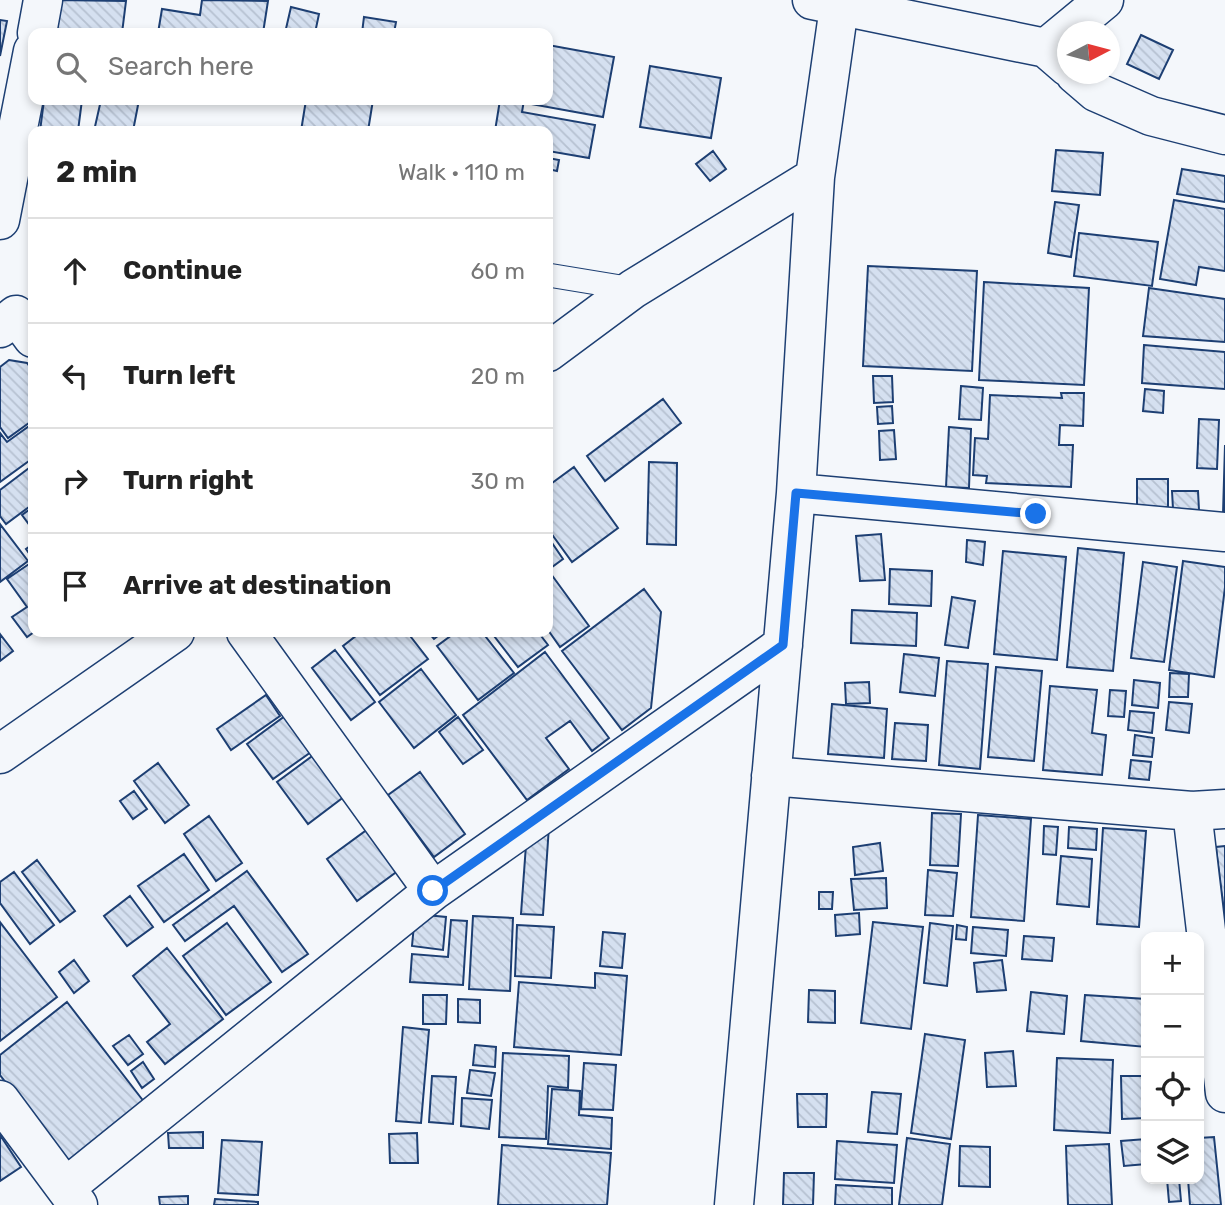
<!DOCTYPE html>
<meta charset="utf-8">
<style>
body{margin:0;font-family:Rubik,sans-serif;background:#f6f6f6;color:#222}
.controls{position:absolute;right:21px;bottom:21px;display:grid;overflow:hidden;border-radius:14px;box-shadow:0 4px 10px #0003}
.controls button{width:63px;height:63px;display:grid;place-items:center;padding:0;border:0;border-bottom:2px solid #e0e0e0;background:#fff;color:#222;font:35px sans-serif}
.compass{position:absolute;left:1057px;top:21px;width:63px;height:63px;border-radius:50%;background:#fff;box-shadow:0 4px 10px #0003;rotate:84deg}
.stop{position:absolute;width:21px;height:21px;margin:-16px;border:5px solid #1a73e8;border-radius:50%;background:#fff}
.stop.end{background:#1a73e8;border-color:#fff;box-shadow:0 2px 7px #0008}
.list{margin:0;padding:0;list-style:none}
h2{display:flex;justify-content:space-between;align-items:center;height:91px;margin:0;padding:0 28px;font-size:30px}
h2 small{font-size:23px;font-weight:400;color:#767676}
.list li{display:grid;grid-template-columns:46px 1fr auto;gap:21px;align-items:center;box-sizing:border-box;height:105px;padding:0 28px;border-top:2px solid #e0e0e0}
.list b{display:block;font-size:26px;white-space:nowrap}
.list em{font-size:23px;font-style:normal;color:#767676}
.icon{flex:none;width:38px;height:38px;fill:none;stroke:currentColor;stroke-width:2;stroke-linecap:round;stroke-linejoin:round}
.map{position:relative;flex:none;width:1225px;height:1205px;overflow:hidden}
.search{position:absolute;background:#fff;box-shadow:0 4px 10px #0003;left:28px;top:28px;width:525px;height:77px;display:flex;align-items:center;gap:18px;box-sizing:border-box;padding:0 24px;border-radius:14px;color:#767676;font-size:26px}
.panel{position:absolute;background:#fff;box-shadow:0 4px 10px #0003;left:28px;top:126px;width:525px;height:511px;border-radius:14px}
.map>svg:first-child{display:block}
.building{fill:url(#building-back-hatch);stroke:#1d3f73;stroke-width:2}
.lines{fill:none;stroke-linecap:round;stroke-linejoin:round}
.lane-casing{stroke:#1d3f73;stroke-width:25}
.street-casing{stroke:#1d3f73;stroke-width:41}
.secondary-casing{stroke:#1d3f73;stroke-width:41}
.lane{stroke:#f4f7fb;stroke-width:23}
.street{stroke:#f4f7fb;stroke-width:38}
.secondary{stroke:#f4f7fb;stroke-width:38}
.route{stroke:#1a73e8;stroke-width:9}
</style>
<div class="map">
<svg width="1225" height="1205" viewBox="0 0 1225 1205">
<defs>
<pattern id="building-back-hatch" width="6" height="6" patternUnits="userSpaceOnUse" patternTransform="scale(1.75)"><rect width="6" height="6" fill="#d5e0f0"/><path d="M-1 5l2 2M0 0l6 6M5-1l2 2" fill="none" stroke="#b6c1d1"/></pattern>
</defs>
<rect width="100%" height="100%" fill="#f4f7fb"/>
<path class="building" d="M56,0L126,1L122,33H51Z
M202,0L268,1L263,33H158L162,9L200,15Z
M291,7L319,14L315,33H285Z
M364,17L396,22L394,33H362Z
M0,20L7,21L0,56Z
M1141,35L1173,50L1159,79L1127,64Z
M548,45L614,57L603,117L531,104L532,100H548Z
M650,66L721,78L711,138L640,127Z
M44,100H82L78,131H40Z
M101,100H139L133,131H94Z
M306,100H373L368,131H301Z
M500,100H524L522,112L595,125L589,158L548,151V131H495Z
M1056,150L1103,153L1100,195L1052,191Z
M713,151L726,169L710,181L696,164Z
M31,157L33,158V179L26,178Z
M548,158L559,160L557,171L548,169Z
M1182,169L1225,176V202L1177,194Z
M1174,200L1225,209V271L1199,267L1196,285L1160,279Z
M1055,202L1079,205L1071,257L1048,253Z
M1079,233L1158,242L1152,286L1074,276Z
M868,266L977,271L972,371L863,366Z
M984,282L1089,288L1084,385L979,380Z
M1149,288L1225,299V342L1143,336Z
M1144,345L1225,352V389L1142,383Z
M9,360L27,363L33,371V420L8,438L0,427V367Z
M873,376H892L893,402L874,403Z
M961,386L983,388L981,420L959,419Z
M1145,389L1164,391L1163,413L1143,411Z
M1061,393H1084L1083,426L1060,425L1059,445H1073L1071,487L986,483L987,476L973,475L975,438L988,439L990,395L1062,398Z
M663,399L681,423L605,481L587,456Z
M892,406L893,423L878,424L877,407Z
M1199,419L1219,420L1217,469L1197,468Z
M32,424L33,458L0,482V433L7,442Z
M949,427L971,429L969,488L946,487Z
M894,430L896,459L880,460L879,431Z
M1225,445V514H1223Z
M649,462L677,463L676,545L647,544Z
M33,465V504L6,524L0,516V490Z
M574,467L618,528L572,562L548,529V486Z
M1137,479H1168V507L1137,508Z
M1172,491H1198L1199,510L1173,509Z
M33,507V530L22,515Z
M0,524L28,561L0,582Z
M881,534L885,580L860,581L856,536Z
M548,537L563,559L548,570Z
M967,540L985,542L983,565L966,562Z
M33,544V559L26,549Z
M1078,548L1124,553L1113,671L1067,667Z
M1003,551L1066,557L1057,660L994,654Z
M1183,561L1225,567V587L1214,677L1169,670Z
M32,562L34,632L27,637L12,617L27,607L7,579Z
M1143,562L1177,567L1164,662L1131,658Z
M890,569L932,571L931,606L889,604Z
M551,574L589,626L560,647L548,630V576Z
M644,589L661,612L651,708L622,730L562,651Z
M952,597L975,601L968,648L945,645Z
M852,610L917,613L916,646L851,643Z
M361,632H407L428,659L380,695L343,646Z
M428,632H443L434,639Z
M456,632H482L514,673L478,700L437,646Z
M491,632H538L548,645L518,667Z
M0,634L13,651L0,661Z
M335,650L375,702L351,720L312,668Z
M545,652L609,738L592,751L570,721L546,738L569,769L527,800L463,715Z
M904,654L939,658L935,696L900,692Z
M947,661L988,664L980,769L939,765Z
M996,667L1042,671L1034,761L988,757Z
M421,669L456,715L414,748L379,702Z
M1170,673L1189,674L1188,697H1169Z
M1134,680L1160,683L1158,708L1132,705Z
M869,682L870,703L846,704L845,683Z
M1050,686L1097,690L1092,733L1106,735L1102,775L1043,770Z
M1110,690L1126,691L1124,717L1108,716Z
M266,695L280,716L231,750L217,729Z
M1169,702L1192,704L1189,733L1166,730Z
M832,704L887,709L884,758L828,754Z
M1130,711L1154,713L1152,733L1128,730Z
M285,716L311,752L273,779L247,744Z
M458,717L483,750L463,764L439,732Z
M895,723L928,725L926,761L892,759Z
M1135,735L1154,738L1152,757L1133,755Z
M315,754L345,796L308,824L277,782Z
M1131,760L1151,762L1149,780L1129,778Z
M158,763L189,805L165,823L134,781Z
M420,772L465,834L434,857L388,795Z
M134,791L147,809L133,819L120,801Z
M932,813L961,814L958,866L930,865Z
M978,815L1031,819L1024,921L971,917Z
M209,816L242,863L216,881L184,834Z
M549,826L543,915L521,914L527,831Z
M1044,826L1058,827L1056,855L1043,854Z
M1069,827L1097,829L1096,850L1068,848Z
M1103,828L1146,831L1139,927L1097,924Z
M368,829L399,870L357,901L327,859Z
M880,843L883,871L855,875L853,847Z
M1225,846V919L1216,847Z
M184,854L209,890L164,922L138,886Z
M1061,856L1092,859L1089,907L1057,904Z
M37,860L75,911L60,922L22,872Z
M928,870L957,873L953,916L925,915Z
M247,871L308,954L282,972L234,906L185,941L173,925Z
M14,872L54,925L30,944L0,903V882Z
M886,878L887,908L854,910L851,879Z
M819,892H833L832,909H819Z
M130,896L153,927L127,946L104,916Z
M859,913L860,934L836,936L835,915Z
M415,914L446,917L443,950L412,946Z
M473,916L513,918L510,991L469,989Z
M451,920L467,921L463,985L410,982L412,954L448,957Z
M0,922L57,997L0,1041Z
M873,922L923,927L911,1029L861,1023Z
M227,923L271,982L226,1015L183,956Z
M930,923L953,926L947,986L924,983Z
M517,925L554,927L551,978L515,976Z
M957,925L967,927L966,940L956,939Z
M973,927L1008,930L1006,956L971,953Z
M603,932L625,934L622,968L600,966Z
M1024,936L1054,938L1052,961L1022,959Z
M167,948L223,1019L165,1064L147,1042L170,1024L133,976Z
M74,960L89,981L74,993L59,972Z
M1002,960L1006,990L977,992L974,963Z
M595,973L627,976L621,1055L514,1047L519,982L595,988Z
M809,990L835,991V1023L808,1022Z
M1031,992L1067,996L1064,1034L1027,1031Z
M423,995H447L446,1024H423Z
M1085,995L1146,999V1047L1081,1041Z
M458,999L480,1000V1023L458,1022Z
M67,1002L148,1107L71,1167L0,1075V1055Z
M403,1027L429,1030L421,1123L396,1121Z
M925,1034L965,1040L951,1139L911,1133Z
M129,1035L143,1054L128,1065L113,1046Z
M475,1045L496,1047L495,1067L473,1065Z
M1013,1051L1016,1086L987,1087L985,1053Z
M503,1053L569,1056L568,1088L548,1086L546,1139L499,1137Z
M1057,1058L1113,1060L1110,1133L1054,1130Z
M143,1062L154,1079L142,1088L131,1071Z
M584,1063L616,1065L613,1110L581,1109Z
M470,1070L495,1073L491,1096L467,1093Z
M432,1076L456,1077L453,1124L429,1122Z
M1121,1076H1146V1118L1122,1119Z
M552,1089L580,1091L579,1115L612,1118L611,1149L548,1144Z
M872,1092L901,1094L897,1134L868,1132Z
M797,1094H827L826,1127H798Z
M462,1098L492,1100L489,1129L461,1126Z
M203,1132V1148H169L168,1133Z
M417,1133L418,1163H390L389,1134Z
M0,1135L21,1167L0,1181Z
M1214,1137L1221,1205H1190L1188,1179H1199V1138Z
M907,1138L950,1144L942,1205H899Z
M1146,1139V1164L1124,1166L1121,1141Z
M222,1140L262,1142L258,1195L218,1193Z
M837,1141L897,1145L894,1183L835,1179Z
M1109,1144L1112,1205H1068L1066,1146Z
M502,1145L611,1153L607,1205H498Z
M960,1146L990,1147V1187L959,1186Z
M784,1173H814L813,1205H783Z
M1167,1179H1179L1181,1201L1169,1202Z
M836,1185L892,1188V1205H835Z
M188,1196V1205H160L159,1197Z
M215,1199L258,1202V1205H214Z"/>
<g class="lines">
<defs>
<path id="lane" d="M548,275L633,289"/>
<path id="street" d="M37,33L43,0
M1046,48L1104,0
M0,220L33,51
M0,328L16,315L33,338
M548,352L633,289L815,177
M796,493L1225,532
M246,632L433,891
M0,754L175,632
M771,776L1192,811L1225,809
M1192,811L1225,1093
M0,1100L78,1205
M66,1187L433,891L783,645
M734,1205L796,493L815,177L840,0"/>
<path id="secondary" d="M812,0L1046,48L1068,67
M1075,74L1096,92L1151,116L1225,135"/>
</defs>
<use href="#lane" class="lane-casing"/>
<use href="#street" class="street-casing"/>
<use href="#secondary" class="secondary-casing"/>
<use href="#lane" class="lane"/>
<use href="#street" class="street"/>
<use href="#secondary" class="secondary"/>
</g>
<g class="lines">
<path class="route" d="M433,891L783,645L796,493L1036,514"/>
</g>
</svg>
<div class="controls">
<button>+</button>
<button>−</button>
<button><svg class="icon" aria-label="locate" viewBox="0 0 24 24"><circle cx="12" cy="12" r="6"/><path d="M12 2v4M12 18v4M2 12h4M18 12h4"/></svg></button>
<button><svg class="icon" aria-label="layers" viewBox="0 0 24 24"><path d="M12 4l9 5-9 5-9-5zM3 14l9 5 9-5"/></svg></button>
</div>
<svg class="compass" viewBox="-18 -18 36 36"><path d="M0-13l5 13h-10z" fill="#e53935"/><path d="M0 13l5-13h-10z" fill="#767676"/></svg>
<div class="stop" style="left:433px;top:891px"></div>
<div class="stop end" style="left:1036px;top:514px"></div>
<div class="search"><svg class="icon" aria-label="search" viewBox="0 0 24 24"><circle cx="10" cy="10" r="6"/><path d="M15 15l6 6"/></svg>Search here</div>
<section class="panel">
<h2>2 min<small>Walk · 110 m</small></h2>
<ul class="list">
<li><svg class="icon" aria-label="ahead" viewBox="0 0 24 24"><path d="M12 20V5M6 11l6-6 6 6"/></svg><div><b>Continue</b></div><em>60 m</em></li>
<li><svg class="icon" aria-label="left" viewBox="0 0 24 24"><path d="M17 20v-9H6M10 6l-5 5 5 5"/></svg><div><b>Turn left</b></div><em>20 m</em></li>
<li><svg class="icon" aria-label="right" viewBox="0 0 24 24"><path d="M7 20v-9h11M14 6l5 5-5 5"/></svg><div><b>Turn right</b></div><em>30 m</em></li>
<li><svg class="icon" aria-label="arrive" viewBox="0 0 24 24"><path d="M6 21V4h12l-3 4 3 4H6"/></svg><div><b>Arrive at destination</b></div></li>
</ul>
</section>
</div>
